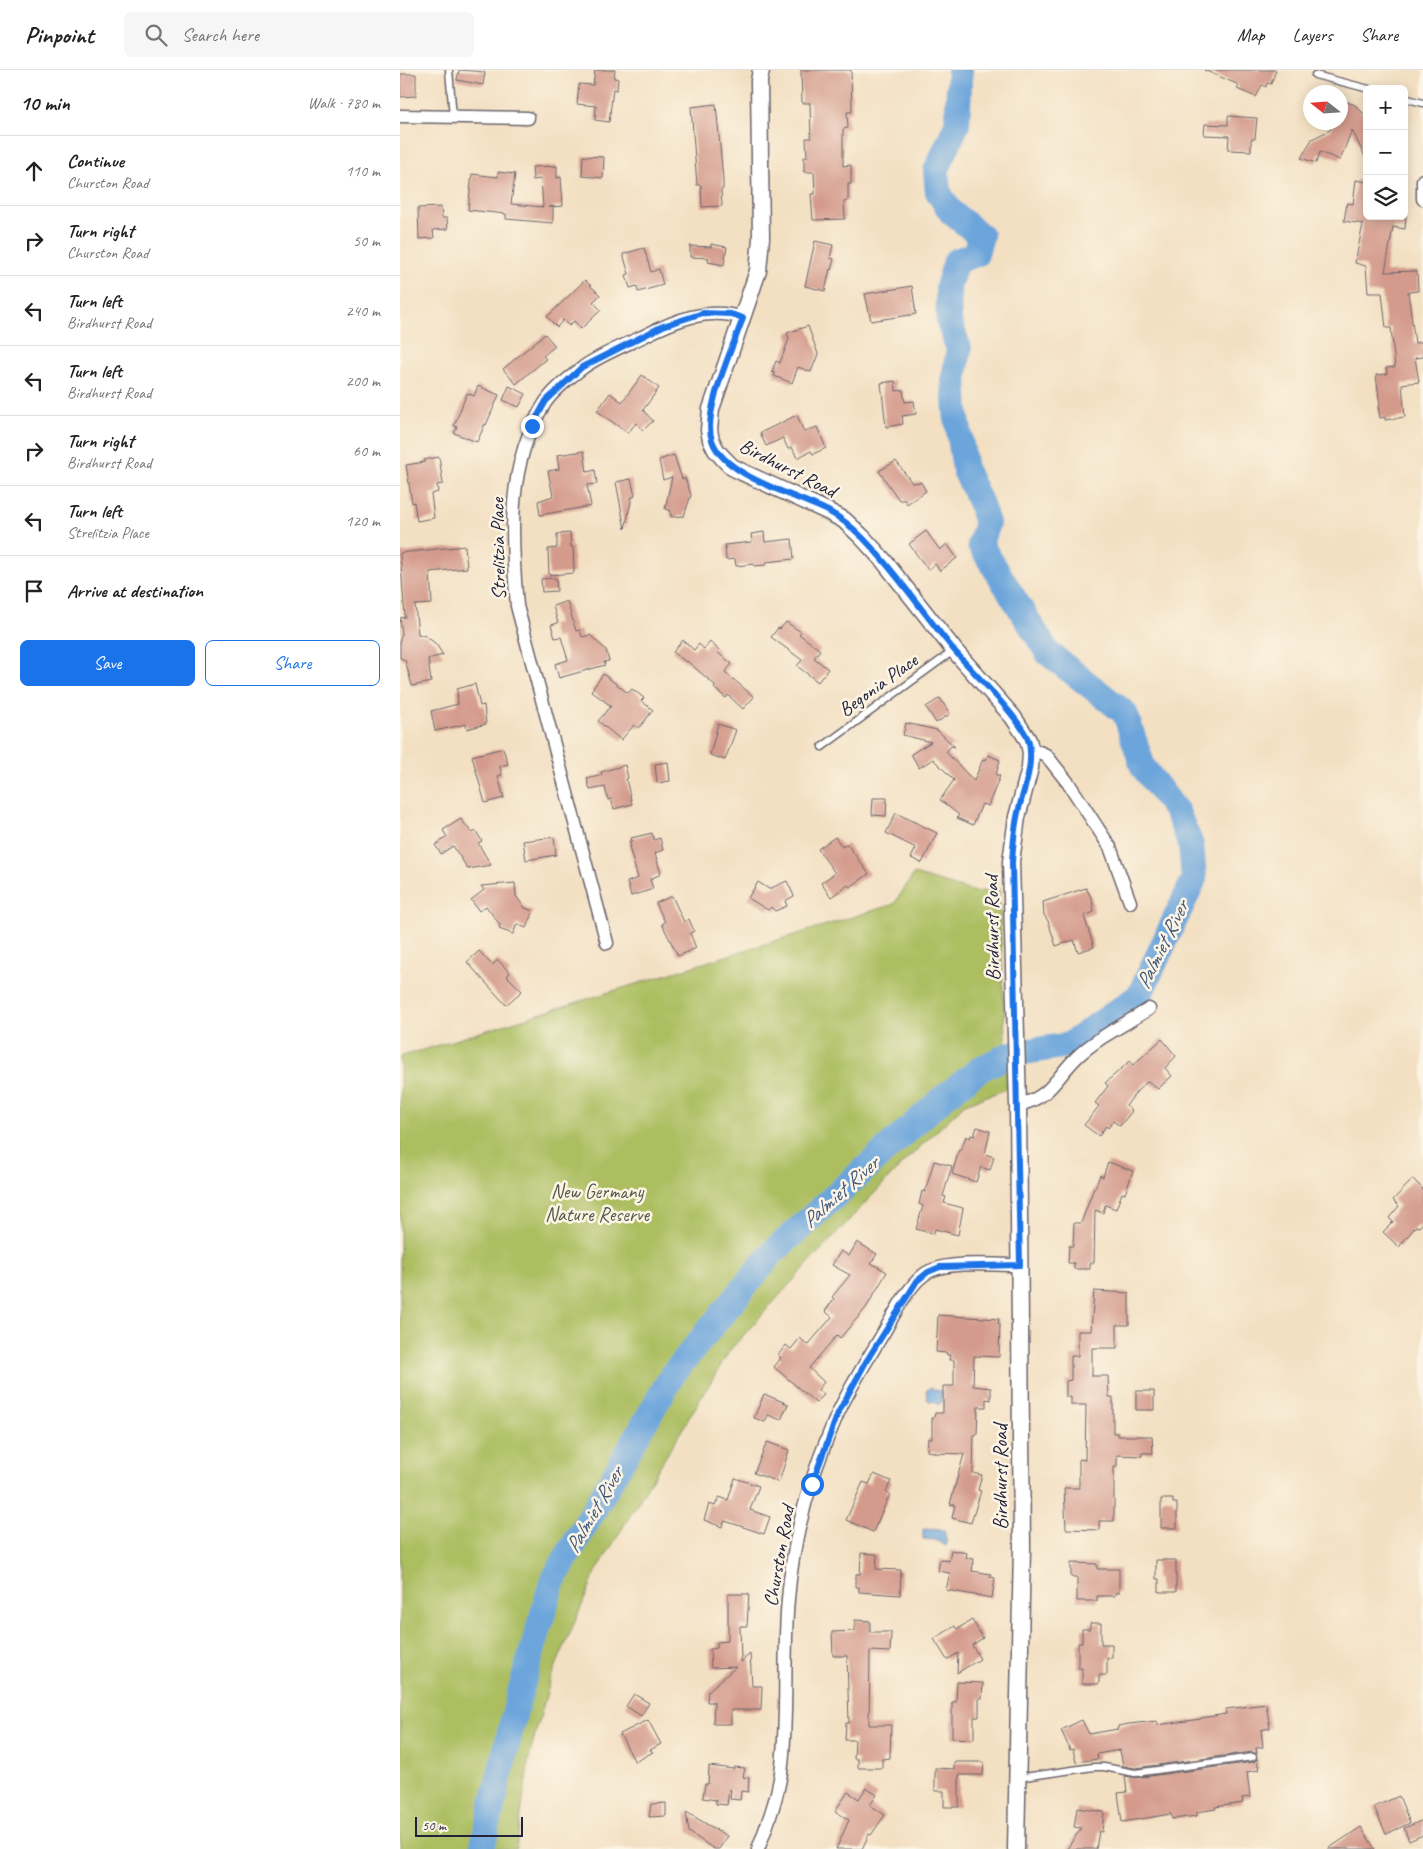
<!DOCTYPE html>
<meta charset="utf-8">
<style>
body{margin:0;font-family:Caveat,sans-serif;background:#f6f6f6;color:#222}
.controls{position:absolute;right:15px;top:15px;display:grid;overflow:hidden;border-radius:8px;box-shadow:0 2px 12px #0003}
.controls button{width:45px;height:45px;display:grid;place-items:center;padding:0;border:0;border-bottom:1px solid #e0e0e0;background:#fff;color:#222;font:25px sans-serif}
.compass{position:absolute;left:903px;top:15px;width:45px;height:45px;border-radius:50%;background:#fff;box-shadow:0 2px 12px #0003;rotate:287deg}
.scale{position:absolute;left:15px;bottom:12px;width:108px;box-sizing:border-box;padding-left:5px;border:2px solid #22223b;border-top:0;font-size:14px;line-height:18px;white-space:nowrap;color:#22223b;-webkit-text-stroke:4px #fcf5e5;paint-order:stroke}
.stop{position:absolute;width:15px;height:15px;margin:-11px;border:4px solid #1a73e8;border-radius:50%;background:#fff}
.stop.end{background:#1a73e8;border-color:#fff;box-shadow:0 1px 5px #0008}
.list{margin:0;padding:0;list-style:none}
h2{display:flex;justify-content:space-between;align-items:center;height:65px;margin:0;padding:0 20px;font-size:21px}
h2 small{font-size:16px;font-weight:400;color:#767676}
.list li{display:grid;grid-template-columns:32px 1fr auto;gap:15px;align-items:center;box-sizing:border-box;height:70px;padding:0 20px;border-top:1px solid #e0e0e0}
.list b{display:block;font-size:19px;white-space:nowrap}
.list p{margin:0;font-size:16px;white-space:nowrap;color:#767676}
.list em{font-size:16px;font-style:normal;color:#767676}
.actions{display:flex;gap:10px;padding:15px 20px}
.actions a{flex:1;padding:11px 0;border:1px solid #1a73e8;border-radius:8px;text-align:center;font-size:18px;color:#1a73e8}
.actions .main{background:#1a73e8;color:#fff}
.icon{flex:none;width:28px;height:28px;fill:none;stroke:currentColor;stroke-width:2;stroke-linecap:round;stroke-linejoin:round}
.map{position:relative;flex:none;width:1023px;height:1779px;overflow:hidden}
header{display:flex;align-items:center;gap:30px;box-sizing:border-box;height:70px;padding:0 25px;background:#fff;border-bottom:1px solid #e0e0e0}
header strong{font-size:24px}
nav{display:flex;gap:28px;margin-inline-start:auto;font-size:18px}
.search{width:350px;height:45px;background:#f6f6f6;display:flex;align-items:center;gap:12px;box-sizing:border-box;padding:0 18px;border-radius:8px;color:#767676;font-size:19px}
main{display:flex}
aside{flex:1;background:#fff}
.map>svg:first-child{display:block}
.green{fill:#acbe61;stroke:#67704e}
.water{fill:#6ca5db;stroke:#47648b}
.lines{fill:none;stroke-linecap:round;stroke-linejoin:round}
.river{stroke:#6ca5db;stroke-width:26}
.building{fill:#d49b8d}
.service-casing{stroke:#6b646b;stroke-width:9}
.minor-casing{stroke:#6b646b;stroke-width:15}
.tertiary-casing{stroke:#6b646b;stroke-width:19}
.service{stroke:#fff;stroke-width:6}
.minor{stroke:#fff;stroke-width:12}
.tertiary{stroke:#fff;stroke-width:16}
.route{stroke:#1a73e8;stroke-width:6}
.labels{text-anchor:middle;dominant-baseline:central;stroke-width:5;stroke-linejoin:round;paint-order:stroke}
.street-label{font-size:20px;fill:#22223b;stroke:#fcf5e5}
.park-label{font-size:20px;fill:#525948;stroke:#fcf5e5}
.water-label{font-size:21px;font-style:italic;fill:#40567b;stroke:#fcf5e5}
</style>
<header>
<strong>Pinpoint</strong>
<div class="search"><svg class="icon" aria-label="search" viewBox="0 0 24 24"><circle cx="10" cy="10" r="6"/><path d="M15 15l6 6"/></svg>Search here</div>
<nav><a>Map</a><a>Layers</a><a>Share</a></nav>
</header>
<main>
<aside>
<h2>10 min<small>Walk · 780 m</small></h2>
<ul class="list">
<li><svg class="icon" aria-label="ahead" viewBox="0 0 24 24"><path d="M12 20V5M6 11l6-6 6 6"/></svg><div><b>Continue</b><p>Churston Road</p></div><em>110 m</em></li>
<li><svg class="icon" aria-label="right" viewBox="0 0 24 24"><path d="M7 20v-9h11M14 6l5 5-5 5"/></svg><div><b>Turn right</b><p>Churston Road</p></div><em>50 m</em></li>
<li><svg class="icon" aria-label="left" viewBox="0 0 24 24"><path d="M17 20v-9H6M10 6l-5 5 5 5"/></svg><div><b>Turn left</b><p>Birdhurst Road</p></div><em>240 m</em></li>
<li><svg class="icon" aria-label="left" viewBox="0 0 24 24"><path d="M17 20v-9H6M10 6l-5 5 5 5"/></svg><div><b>Turn left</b><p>Birdhurst Road</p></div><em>200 m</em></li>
<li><svg class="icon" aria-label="right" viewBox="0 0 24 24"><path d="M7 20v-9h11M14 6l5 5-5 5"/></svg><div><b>Turn right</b><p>Birdhurst Road</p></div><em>60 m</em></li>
<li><svg class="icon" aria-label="left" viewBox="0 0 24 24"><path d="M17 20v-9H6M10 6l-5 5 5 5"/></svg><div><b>Turn left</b><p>Strelitzia Place</p></div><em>120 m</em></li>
<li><svg class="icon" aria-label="arrive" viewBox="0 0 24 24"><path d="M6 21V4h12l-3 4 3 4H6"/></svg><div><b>Arrive at destination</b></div></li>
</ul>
<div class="actions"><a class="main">Save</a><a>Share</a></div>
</aside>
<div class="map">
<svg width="1023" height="1779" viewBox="0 0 1023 1779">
<rect width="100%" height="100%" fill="#fcf5e5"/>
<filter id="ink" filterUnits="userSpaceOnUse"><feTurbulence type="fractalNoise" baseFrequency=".02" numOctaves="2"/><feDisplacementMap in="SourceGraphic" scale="10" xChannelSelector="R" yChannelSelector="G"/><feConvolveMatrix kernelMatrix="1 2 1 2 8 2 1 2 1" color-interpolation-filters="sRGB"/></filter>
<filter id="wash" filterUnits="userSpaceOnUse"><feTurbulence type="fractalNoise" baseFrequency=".0096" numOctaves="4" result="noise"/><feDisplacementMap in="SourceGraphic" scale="20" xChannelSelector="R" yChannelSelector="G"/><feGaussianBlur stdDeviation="1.12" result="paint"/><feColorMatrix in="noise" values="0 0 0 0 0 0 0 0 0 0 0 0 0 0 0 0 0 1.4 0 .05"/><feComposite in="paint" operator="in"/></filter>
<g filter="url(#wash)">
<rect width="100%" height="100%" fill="#f3e0c3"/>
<path class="green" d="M514,804L575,822L599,819L607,1019L565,1034L503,1093L417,1184L330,1280L196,1502L151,1608L130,1683L116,1779H0V987L494,834Z"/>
<path class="water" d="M531,1317L535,1320L541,1321L542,1332L539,1335L533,1331L531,1332L527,1329L526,1321Z
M523,1459L544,1460L547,1473L546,1476L535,1470L523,1469Z"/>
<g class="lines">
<path class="river" d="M82,1779L117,1633L152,1512L273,1304L371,1184L543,1028L580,999L611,984L669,975L739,926L794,809L791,775L777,742L743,697L725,643L648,583L580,474L587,453L580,432L565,400L556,342L554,309L559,279L549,252L548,217L556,191L576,184L581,166L551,142L538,122L536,101L557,54L560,0"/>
</g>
<g id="blocks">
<path class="building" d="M59,0L85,2L83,15L57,10Z
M195,0H215L214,8L218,9L217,20L213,19L209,52L195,50L196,36L177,34L179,14L193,15Z
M401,0H451L452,42H447L448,58L443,59V96L451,95V114H448V131L444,132L445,149L413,150L411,124H415L414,102H404V87H407L406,68H411L410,33H402Z
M804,0H876L871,14L867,13L866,17L862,15L856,27L837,19L839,15Z
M0,4H16V26L0,27Z
M940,29L955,35L967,47V91L952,60L940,90L920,82L916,93L901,88L912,69L930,60L934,52H940Z
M316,34L323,109V119L321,120L322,136L302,137L301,115H297L291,37Z
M828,46L857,48L855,69H851V81L828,80L829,66L804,65L805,54L828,55Z
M183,86L204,87L203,108L182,106Z
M157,96V108L161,107L163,136L149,137H153V153L106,149V144L68,140L72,104L98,107V102L115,104L111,134L143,137L141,109L133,110L132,97Z
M956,110L967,112V146H1006L1005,159L993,157L985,202L1017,201L1018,221L1008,222L1015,273L1023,272V287L1015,288L1019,312L1002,314L1005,347L985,350V347L980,348L978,336H980L976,305L987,304L986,298L995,297L991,258H986L982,223H968L966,196L955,193L963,154L944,151L947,133L953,134Z
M41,137L42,148H47L48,159L33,160L34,168L19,169L18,138Z
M415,171L433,175L430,188L434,189L431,200L430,199L425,221L405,216Z
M311,174L327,177L324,195L308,192L309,188L290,187V176L311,177Z
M244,178L251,202L259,199L263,215L238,222L237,216L230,218L226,205L229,204L223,184Z
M185,210L200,225L193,232L201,240L181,259L174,251L169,256L163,250L157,257L147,247Z
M512,216L516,244L471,251L465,224Z
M408,256L418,284L411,302L398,297L392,313L374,306L375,303L372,302L376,291L380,293L389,269L387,263Z
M145,264L155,276L143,286L146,289L116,314L103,299Z
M242,305L259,318L243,340L253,351L243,360L236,353L228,363L197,341L210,323L222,332Z
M495,311L496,321L503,320L505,332L514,331L516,344L502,346L503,354L486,357L481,313Z
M78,316L99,325L86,355L85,354L77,372L54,363L57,357L54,356L67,323L74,326Z
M109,316L126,324L119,337L103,330Z
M397,345L404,362L417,357L426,378L413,384L411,381L397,388L392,377L388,379L383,368L366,376L360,363Z
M184,381L187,402L195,400L197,414L187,415L191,436L140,445L138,431L153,426L148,401L159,399L157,385Z
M274,385L282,409L285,408L291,425L284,446L271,447L270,440L265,439L272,407L263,410L259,390Z
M39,387L43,414L37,415L38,422L31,424L34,448L17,451L14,432L12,433L6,395L25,392L24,390Z
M496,391L512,413L521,412L526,421L507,434L505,430H499L479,401Z
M231,409L235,426L232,427L225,459L216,412Z
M526,461L540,480L547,474L557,488L540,501L535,494L528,500L509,474Z
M364,462L365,472L392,469L394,489L366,492V495L354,496V494L336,496L335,489L326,490L325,475L352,472L351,464Z
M170,463L171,477H173L174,503L149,505L148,479L157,478V464Z
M65,476L67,498L30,502L32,534L15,535L18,564L26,566L36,574L43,585L28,589L31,612L12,616L5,590L0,588V569L2,564L0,548L5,547L0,483Z
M156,508L157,521L142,522L141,509Z
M167,531L176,561L180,560L182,567L190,565L206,580L209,591L204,592L205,595L159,608L155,594L168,590L161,567L155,568L151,555L158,553L153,536Z
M386,552L401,562L399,564L420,580L414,588L428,599L418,612L397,596L402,590L371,567L378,558L380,559Z
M283,570L294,580L299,574L304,579L310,572L319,580L317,582L332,594L325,602L354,627L343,639L328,625L326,628L314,618L316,616L287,591L286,592L273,582Z
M203,604L228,623L232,619L244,628L241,631L253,640L239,658L234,655L221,670L198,651L211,636L191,621Z
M75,614L80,636L84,635L86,654L67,659L66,654L35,661L31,641L58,634L57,619Z
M540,628L550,644L536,653L526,637Z
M506,653L537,660L555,677L551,676L546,682L574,711L583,689L586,690L588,685L600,690L596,705L600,706L588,736L582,734L573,755L557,748L559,745L540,730L554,710L533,689L519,698L511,684L531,672L503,665Z
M318,654L336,660L325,690L310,685Z
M103,678L108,694L100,696L102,705L98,706L104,728L85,733L72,686Z
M268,692L270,711L257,713L255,694Z
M225,695L228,708L226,709L232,734L214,739L211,729L208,730L205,717L190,720L187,709L202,705L201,702Z
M473,728H487L486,746L472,745Z
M496,743L537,763L522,793L511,788L516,778L486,763Z
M61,749L72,763L76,761L82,771L78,773L91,795L68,799L53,776L41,784L35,775L47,767L43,760Z
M252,763L254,770L260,768L263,780L255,783L261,804L250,809L253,819L231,826L227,812L238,808L229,777H231L229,771H232L231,768Z
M154,767L156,785L126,790L123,771Z
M435,767L442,777L447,774L469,804L450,817L448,815L431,827L421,813L435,803L418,779Z
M387,811L394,826L385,831L387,836L375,841L371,837L368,840L348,828L358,812L369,819Z
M115,813L116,826L125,838L133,841L126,858L117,854L113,864L99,859L100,855L86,836L79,841L71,830L84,820L81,816Z
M686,818L692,829L694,842L684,846L694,877L678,882L674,870L656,876L648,851L644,845L643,832Z
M272,826L284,852L289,849L294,861L290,863L296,878L278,886L262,854L265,852L256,833Z
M79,881L92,895L98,890L110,903L107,906L122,921L106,935L67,892Z
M762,969L776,986L765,998L772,1006L758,1019L748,1011L737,1021L726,1036L732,1041L720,1056L713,1051L708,1058L706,1056L699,1066L684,1055L699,1036L695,1033L708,1016L705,1013L730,991L733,995Z
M577,1057L590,1061L585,1084L594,1087L590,1100L581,1097L576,1112L552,1104L559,1080H561L566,1066L570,1068L571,1065L574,1066Z
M534,1091L552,1096L543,1126L546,1127L544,1133L563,1138L558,1165L535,1159L534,1164L516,1159L523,1136L519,1134L522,1121L525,1122Z
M708,1092L733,1101L725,1124L722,1123L716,1139L705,1135L703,1143L695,1140L694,1193H690V1199H674V1193H668L669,1176H673L674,1153H681L694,1118H695L700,1105L703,1107Z
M1013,1109L1023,1119V1153L1019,1157L1016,1156L999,1177L983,1162L993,1152L989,1148L999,1136L993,1130Z
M457,1172L477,1184L471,1193L487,1202L466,1238L440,1268L437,1265L409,1298L424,1312L418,1320L424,1325L416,1333L374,1297L381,1288L378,1285L386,1275L391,1279L400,1268L408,1275L432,1247L425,1241L434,1229L432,1227L450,1205L432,1195L441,1181L449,1186Z
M694,1221L729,1223V1255H717V1278H692V1306H708L709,1327H713V1363H718V1366H752L753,1383H742V1386L717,1385V1397H714V1451H699V1460L666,1459L664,1418H679V1389L685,1390L686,1335H671V1327H666V1311L671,1310V1286H678V1261H691Z
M538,1245L599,1249L598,1254H600L599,1287L574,1286L573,1316L591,1318V1330L586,1329V1337H578L577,1365H574L573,1403L582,1405L578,1420L581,1421L571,1453L552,1448L555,1435L550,1434L564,1384L534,1383V1382L527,1381L528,1368L532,1369V1348H534L535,1343H543V1316H554V1290H549L550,1285H547V1283L536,1282Z
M736,1321H754V1340H736Z
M364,1324L388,1334L381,1350L368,1345L365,1352L354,1348Z
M367,1372L389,1380L379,1412L354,1403Z
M474,1404L491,1411L486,1422L490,1424L473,1462L446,1450L463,1412L469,1414Z
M335,1408L359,1416L350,1440L370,1447L364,1464L325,1451L322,1457L304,1450L309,1434L315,1436L319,1427L328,1430Z
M761,1429H773V1433H777V1458H761Z
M551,1480L567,1483L566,1488L574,1489L572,1501L591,1504L590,1507L595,1508L592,1528L546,1520L550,1503L538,1501L540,1489L549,1491Z
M461,1483L477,1484L476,1499L501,1500L500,1525L459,1522V1517H456V1504H460Z
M756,1490H776V1522H759V1509H756Z
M671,1493L697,1494V1499H719V1523H715V1526H697V1531H677V1507H671Z
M328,1524H349L347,1556H340L341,1592L350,1584L352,1616H362L361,1640H331V1654H313L314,1632H307L308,1621L336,1597L311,1598L310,1579L317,1578V1572L328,1571Z
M455,1550L470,1551V1562H491L490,1582L470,1581L469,1655H491L490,1688L482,1689V1698H458V1689H454L455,1670H445L446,1653H449L447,1586H433L432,1562L455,1561Z
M572,1550L583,1568L572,1575L580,1589L557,1603L558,1583L547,1590L534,1569L555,1556L557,1559Z
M690,1553H701V1574H712V1588H707V1605H699V1614H682V1598H678V1573H682V1559H690Z
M557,1612L583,1613L582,1628H579V1647H574V1669L552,1668V1632H556Z
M234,1624L249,1633L241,1646L226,1636Z
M866,1634L870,1658L861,1660L863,1677L856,1678L857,1684L852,1682L735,1698L723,1696L720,1680L697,1684L698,1689L676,1692L673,1679L670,1680L661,1660L682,1650L689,1664L718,1659V1656L729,1654L757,1651V1655L801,1649V1648L826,1644V1639Z
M248,1650L261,1674L250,1680L253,1682L235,1692L220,1664Z
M857,1689L859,1700L847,1702L850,1727L842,1728L843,1733L815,1737L816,1739L797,1742V1746L772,1749L771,1744L722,1752L718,1723L727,1722L725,1706L736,1708L854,1692Z
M554,1692H584L583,1705H559V1737H544V1721H535V1698L554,1699Z
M309,1696L334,1699V1697L345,1698L343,1707L349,1708L348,1722L341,1721L340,1730L330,1729L331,1720L329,1719L327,1735L316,1734V1730L303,1728L305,1714H308Z
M466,1718L477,1725L470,1735L485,1745L471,1765L469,1764L462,1779H436L449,1750L435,1741L448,1722L459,1729Z
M999,1726L1010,1753L986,1764L974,1737Z
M266,1733V1746L249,1747L251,1734Z
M677,1738L704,1742L702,1762L699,1761L696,1779H667L681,1758L674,1757Z
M286,1742L327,1766L319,1779H314L289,1762Z
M1023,1750V1765L1009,1771L1004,1758Z
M961,1757L975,1779H928Z"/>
</g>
</g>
<g filter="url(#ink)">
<use href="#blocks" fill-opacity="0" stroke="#6b646b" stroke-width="1"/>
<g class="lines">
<defs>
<path id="service" d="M49,0L53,47
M915,5L969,19
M1004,28L1023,33
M422,677L553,581
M617,1708L693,1697H704L735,1703L853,1687"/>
<path id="minor" d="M0,46L128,48
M1023,110V129
M631,682H639L646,685L669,714L710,777L730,832
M207,873L117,536C111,468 106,393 145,333C152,322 170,307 181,299C194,288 225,275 242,267C273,251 308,236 343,248
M618,1035C651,1028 656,1007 677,987C697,968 725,954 749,939
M358,1779C368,1753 379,1724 382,1695C388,1640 383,1584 388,1529C393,1466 412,1401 438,1343C450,1317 466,1292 481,1267C492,1249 510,1210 530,1201C551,1191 595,1195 620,1195"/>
<path id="tertiary" d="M361,0L359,11L361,168L358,201L311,339L309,360L311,370L316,380L324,389L332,397L342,402L427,441L444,450L462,467L483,490L554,580L613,647L628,670L631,682L630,698L617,747L611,792L618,1035L622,1477L616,1779"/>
</defs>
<use href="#service" class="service-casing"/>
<use href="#minor" class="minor-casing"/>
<use href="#tertiary" class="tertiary-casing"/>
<use href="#service" class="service"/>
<use href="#minor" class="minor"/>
<use href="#tertiary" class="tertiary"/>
</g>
</g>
<g class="lines" filter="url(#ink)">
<path class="route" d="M132,356L146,331L182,297L263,256L303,243L331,244L343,248C333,277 302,343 312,370C323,406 396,425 428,441C441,448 453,458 463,468C497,503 523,543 554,580C570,600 624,651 629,673C634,699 622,722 617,747C614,762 613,777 612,792L620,1195L540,1197L528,1202L517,1211L467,1290L438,1343L412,1414"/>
</g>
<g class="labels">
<g class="street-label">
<text transform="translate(388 398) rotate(27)">Birdhurst Road</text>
<text transform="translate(98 479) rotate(-91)">Strelitzia Place</text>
<text transform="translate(478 615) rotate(-36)">Begonia Place</text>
<text transform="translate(592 858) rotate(-91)">Birdhurst Road</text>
<text transform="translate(600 1407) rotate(-90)">Birdhurst Road</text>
<text transform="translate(379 1486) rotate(-80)">Churston Road</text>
</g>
<g class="park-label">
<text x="197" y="1121">New Germany<tspan x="197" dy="23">Nature Reserve</tspan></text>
</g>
<g class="water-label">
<text transform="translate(762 875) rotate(-64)">Palmiet River</text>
<text transform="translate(440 1122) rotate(-42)">Palmiet River</text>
<text transform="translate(194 1440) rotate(-60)">Palmiet River</text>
</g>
</g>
</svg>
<div class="controls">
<button>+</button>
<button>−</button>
<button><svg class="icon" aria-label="layers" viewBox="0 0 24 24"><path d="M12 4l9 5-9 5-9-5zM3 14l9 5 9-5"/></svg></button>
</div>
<svg class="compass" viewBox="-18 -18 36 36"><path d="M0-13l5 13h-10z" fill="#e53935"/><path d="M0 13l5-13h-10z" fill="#767676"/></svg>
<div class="scale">50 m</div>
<div class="stop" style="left:412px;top:1414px"></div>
<div class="stop end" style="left:132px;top:356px"></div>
</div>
</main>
